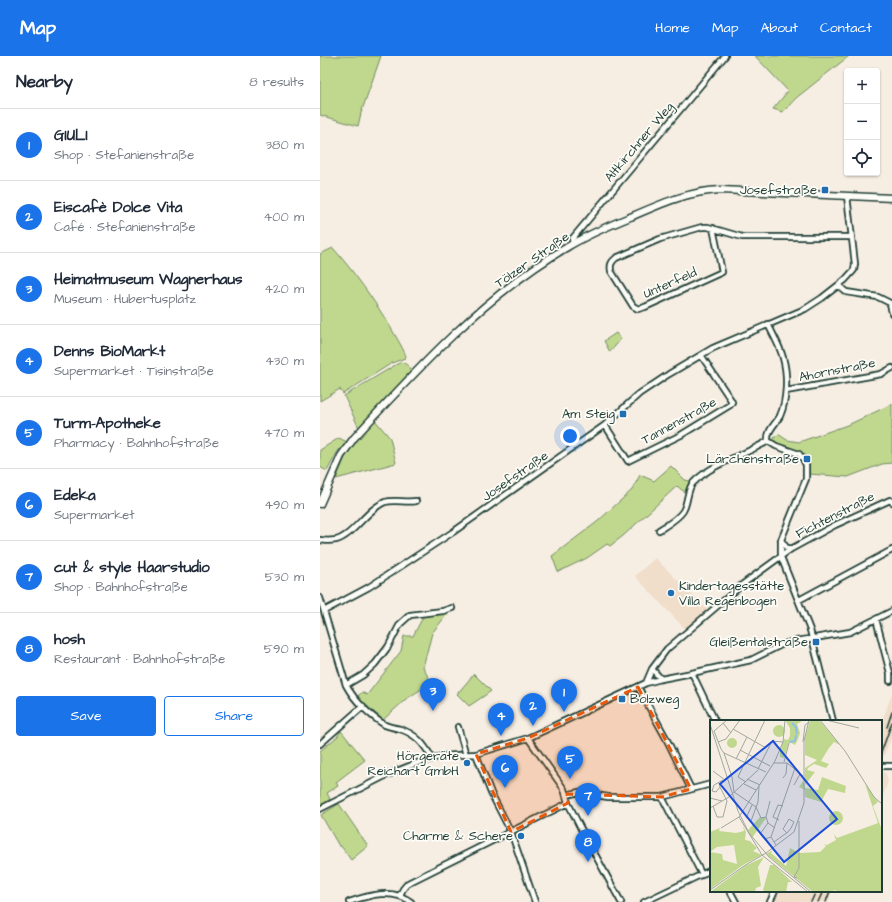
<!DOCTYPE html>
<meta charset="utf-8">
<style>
body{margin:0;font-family:"Architects Daughter",sans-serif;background:#f2f2f3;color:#1f2937}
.controls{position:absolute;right:12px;top:12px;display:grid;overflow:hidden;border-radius:4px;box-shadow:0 1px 3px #0004}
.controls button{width:36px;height:36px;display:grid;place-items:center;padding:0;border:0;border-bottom:1px solid #e0e1e3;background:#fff;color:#1f2937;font:20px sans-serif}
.you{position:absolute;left:250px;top:380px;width:14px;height:14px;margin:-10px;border:3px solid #fff;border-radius:50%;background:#1a73e8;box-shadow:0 0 0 6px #1a73e833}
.badge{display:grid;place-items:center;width:26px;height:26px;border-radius:50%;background:#1a73e8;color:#fff;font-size:13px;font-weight:700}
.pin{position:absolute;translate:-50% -33px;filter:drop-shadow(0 1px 2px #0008)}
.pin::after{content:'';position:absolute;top:21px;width:14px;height:12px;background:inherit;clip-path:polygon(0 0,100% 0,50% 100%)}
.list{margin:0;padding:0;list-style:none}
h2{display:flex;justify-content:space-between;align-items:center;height:52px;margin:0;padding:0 16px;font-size:17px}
h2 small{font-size:13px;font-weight:400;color:#747a83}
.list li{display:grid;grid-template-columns:26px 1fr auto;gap:12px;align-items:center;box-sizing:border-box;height:72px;padding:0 16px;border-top:1px solid #e0e1e3}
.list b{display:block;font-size:15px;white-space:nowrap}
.list p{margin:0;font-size:13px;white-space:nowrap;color:#747a83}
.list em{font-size:13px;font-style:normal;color:#747a83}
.actions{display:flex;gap:8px;padding:12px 16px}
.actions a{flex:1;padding:9px 0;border:1px solid #1a73e8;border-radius:4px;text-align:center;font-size:14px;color:#1a73e8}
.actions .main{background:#1a73e8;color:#fff}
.icon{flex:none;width:22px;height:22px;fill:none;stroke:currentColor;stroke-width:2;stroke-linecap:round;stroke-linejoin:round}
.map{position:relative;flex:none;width:572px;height:846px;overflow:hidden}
header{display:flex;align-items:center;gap:24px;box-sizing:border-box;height:56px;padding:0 20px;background:#1a73e8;color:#fff}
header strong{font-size:19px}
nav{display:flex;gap:22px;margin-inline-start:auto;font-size:14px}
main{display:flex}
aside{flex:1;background:#fff}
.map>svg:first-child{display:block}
.built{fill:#f0ddca}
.green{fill:#c0d88e;stroke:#708a61}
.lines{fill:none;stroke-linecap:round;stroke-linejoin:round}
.stream{stroke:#628aa1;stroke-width:1.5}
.street-casing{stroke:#1f3d34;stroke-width:8}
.secondary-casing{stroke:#1f3d34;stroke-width:9}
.street{stroke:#fdfcf7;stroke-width:4.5}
.secondary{stroke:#fdfcf7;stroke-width:6}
.rail{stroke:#1f3d34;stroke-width:1.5}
.marked{fill:#e8590c;fill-opacity:0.2;stroke:#e8590c;stroke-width:3;stroke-dasharray:8 5;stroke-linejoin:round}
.poi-dot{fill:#1f6fb2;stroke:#fdfcf7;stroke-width:1.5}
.labels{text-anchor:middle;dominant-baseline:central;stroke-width:3.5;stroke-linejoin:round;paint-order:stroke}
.street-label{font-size:13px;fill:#1f3d34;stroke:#fdfcf7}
.poi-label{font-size:13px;fill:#1f3d34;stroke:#fdfcf7;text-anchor:end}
.inset-river{fill:none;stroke:#8fbeea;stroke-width:2}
.inset-road{fill:none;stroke:#a1a79d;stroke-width:1}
.view{fill:#1d4ed8;fill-opacity:0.15;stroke:#1d4ed8;stroke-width:2}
.inset-edge{fill:none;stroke:#1f3d34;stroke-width:2}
</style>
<header>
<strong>Map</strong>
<nav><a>Home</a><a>Map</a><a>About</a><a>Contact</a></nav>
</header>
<main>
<aside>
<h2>Nearby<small>8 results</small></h2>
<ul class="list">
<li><span class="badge">1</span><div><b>GIULI</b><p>Shop · Stefanienstraße</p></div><em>380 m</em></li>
<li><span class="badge">2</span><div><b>Eiscafè Dolce Vita</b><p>Café · Stefanienstraße</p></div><em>400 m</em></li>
<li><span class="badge">3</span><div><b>Heimatmuseum Wagnerhaus</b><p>Museum · Hubertusplatz</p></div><em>420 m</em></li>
<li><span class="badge">4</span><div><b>Denns BioMarkt</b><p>Supermarket · Tisinstraße</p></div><em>430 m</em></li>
<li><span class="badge">5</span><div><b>Turm-Apotheke</b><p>Pharmacy · Bahnhofstraße</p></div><em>470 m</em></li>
<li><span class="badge">6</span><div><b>Edeka</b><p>Supermarket</p></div><em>490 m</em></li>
<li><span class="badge">7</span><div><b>cut &amp; style Haarstudio</b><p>Shop · Bahnhofstraße</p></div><em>530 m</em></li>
<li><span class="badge">8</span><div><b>hosh</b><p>Restaurant · Bahnhofstraße</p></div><em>590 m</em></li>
</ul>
<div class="actions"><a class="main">Save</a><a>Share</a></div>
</aside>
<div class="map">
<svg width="572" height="846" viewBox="0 0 572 846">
<rect width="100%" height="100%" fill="#f7eee3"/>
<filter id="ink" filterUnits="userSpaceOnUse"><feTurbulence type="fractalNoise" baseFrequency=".025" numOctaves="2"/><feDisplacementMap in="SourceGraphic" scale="8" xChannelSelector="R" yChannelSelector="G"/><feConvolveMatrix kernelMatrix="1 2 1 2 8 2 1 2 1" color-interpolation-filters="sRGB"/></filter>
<g filter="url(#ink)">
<path class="built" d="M335,502L388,554L365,573L315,520Z
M572,637V680L561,707V668Z
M561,714L566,718L568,726L561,745Z
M459,835H512L508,846H455Z"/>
<path class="green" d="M0,0H61L41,57L38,70L0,59Z
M435,0H529L476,42L463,56L453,53L468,35Z
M13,192C35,217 54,244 71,272C76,281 82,290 86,300L85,302L72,307L23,338L20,333L0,345V198Z
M296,277L301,283L290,296L284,285Z
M81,306C87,308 91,311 90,318L39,372L24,340L72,311Z
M572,348V407L562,408L528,421L489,418C485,391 473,395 451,385L458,378L467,384L479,386L530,368Z
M54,363L70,382L76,407L16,423L30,390Z
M19,382L27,386L18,395L7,415L0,411V394Z
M351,410L365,424L370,425L367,438L357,430L303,480L290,490L287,488L267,502L238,516L232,500L277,466L312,434L320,419L334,425Z
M129,556L112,577L103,611L111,627L86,643L63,664L37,641L42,636L47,639L81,595L84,580H93L104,559Z
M154,618L171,635L164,640L149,650L137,638Z
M21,675L45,704L16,726L18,730L7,737L10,743L0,751V695L18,680V679Z
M19,748L48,790L31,804L21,790H19L1,759Z"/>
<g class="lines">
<path class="stream" d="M0,691L42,656"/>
<defs>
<path id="street" d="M393,172L402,216L325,251L318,253L313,250L291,215C290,209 291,206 296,202L340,183L382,171H388L422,181H531
M253,187L252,183L405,0
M519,230L526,236L558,241L570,247L572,257
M448,268C453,279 460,290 463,302C468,319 467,344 460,360C455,369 447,374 448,385
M466,335L561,318L572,312
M285,369L308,405L361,379L410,349L412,346L411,344L381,299
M448,385L456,390L479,398L483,403L486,409V423L461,484V501L490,574L513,665
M339,474C347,469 358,463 363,455C368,447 367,433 373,427C394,406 424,400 448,385
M0,484C5,485 10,485 16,484C33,480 47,453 65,446C75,443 86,447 96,445
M461,484L466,491L471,493
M0,542L26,629C34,644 50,660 65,669C70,671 75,672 80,673C96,678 104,688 112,702
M479,544L572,494
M4,555L49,531L133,476L285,369L319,338L349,318L393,292L485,253L502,242L525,224L534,214L535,208L527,140
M556,563L570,617V625
M332,613L341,623
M372,617L395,665
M326,627L332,613L347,593L423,528L471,493L515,469L570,444L572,446
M26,629L43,619L55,608L68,591L80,568L90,559L123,555L132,552
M318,631L346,682L371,733
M138,671L146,699
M208,682L244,733L248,747L260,771L301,846
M0,688L43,650
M156,698L171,737L191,776L215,846
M561,710H572
M247,739L259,736L288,741H342L391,728
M342,741L382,819
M0,753L67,719L97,707L122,700L156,698L208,682L326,627L341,623L372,617L431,604L461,589L471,586L530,576L572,555
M410,835L416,846
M80,839L83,833L88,827L248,747
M29,846C49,839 73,832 91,846
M324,846L391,814
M450,846L455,835"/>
<path id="secondary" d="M0,448L21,400L34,382C99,311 165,239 249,190C270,177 293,168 315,159C343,147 370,135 401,134L572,142"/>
</defs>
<use href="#street" class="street-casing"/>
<use href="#secondary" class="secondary-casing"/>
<use href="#street" class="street"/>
<use href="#secondary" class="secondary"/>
<path class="rail" d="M567,671L572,656
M561,697L572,666
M491,846L496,835
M498,846L503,835
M506,846L510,835"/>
</g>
</g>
<path class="marked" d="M318,631L371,733L342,741L247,738L248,747L191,776L156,698L208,682Z"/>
<g class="poi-dot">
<rect x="501" y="130" width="8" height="8" rx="2"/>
<rect x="299" y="354" width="8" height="8" rx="2"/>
<rect x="483" y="399" width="8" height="8" rx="2"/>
<circle cx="351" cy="537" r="4"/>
<rect x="492" y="582" width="8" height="8" rx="2"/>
<rect x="298" y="639" width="8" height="8" rx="2"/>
<circle cx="147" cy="707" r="4"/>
<circle cx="201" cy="780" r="4"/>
</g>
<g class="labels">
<g class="street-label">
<text transform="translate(319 86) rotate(-50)">Altkirchner Weg</text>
<text transform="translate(212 204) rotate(-35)">Tölzer Straße</text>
<text transform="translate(350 227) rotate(-24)">Unterfeld</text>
<text transform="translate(517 314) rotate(-11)">Ahornstraße</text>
<text transform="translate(359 365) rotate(-29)">Tannenstraße</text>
<text transform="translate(195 420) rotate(-35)">Josefstraße</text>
<text transform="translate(515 459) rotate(-27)">Fichtenstraße</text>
</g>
<g class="poi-label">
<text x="497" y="134">Josefstraße</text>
<text x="295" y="358">Am Steig</text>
<text x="479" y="403">Lärchenstraße</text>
<text x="359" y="530" text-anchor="start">Kindertagesstätte<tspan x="359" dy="15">Villa Regenbogen</tspan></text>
<text x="488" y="586">Gleißentalstraße</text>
<text x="310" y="643" text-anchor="start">Bolzweg</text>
<text x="139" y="700">Hörgeräte<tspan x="139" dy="15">Reichart GmbH</tspan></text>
<text x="193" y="780">Charme &amp; Schere</text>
</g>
</g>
<g transform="translate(390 664)">
<rect width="172" height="172" fill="#f7eee3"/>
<path d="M75,0L92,1L87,4L90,13L88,19L85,25L79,22L74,38L70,37V31L74,19L78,20L80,16V8ZM100,0H109L130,25L124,22L119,28L111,41L119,44L116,48L104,44L98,48L97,50L105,52L95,65V48L107,40L95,35V18ZM63 11a6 6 0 1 1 12 0a6 6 0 1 1-12 0ZM17 23a5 5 0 1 1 10 0a5 5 0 1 1-10 0ZM112,57L136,66L135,73L118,69L111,82L95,77V70L89,67L93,61L95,68L108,70ZM155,64L168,82L163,86L172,110V172H130L124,170L123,172H103L56,134L63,130L61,133L76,146L80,128L89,133L110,132L116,126L114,124L117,125L126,120L124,114L127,118L168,103ZM119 98a7 7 0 1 1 14 0a7 7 0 1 1-14 0ZM50,97L56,98L42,118L38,110ZM33,106L36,112L35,120L40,121L47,128L43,131L52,135L33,145L0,169V112L10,108L9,111L26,113L34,111ZM24,125L27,144L13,140L12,134L0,132L7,127ZM54,137L48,147L51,166L46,168L45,172H0L35,146ZM60,145H64L82,162H78L76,172H55L53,170Z" fill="#c0d88e" fill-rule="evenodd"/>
<path class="inset-river" d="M82,3L86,7L87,14M79,22L85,21L86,15"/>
<path class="inset-road" d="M17,0L4,11L11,29L14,33L56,52M110,0L135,31L164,77L172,84M116,0L149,8M13,3L21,13M0,4L28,91L39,113L59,137L101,172M23,9L56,28M8,22L16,19L30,0M93,22L95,5L99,2M30,30L60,46M14,33L22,57L24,72L46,87L51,98L56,97M26,39L37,17M74,42L79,23M64,43H77L93,56M48,49L62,21L73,22M3,51L15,60M73,58L76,54L77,43M37,59L50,65M36,62L28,57L55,0M9,63L10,67L6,72L2,71L4,65L13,60M34,64L46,70M84,65L90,54M0,78L12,81M3,86L7,97H13L17,81L10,67M0,88L19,77L48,50M32,92L41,101L48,82L49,66M29,97L52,135L98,172M56,97L60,81M56,97L58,103L65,108M36,98L42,85M69,100L63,97L68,85L73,86M58,103L50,114L55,119L61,117M11,108L29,97L65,41L73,22L75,0M64,122L78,112L81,108L84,102L79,99L73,109L77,113M66,125L61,117L85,48M87,158L84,157L89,148V101M0,170L34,146L56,133L84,112L94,83V21L99,0"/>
<path class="view" d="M63,21L127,99L74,142L10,64Z"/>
<rect width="172" height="172" class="inset-edge"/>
</g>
</svg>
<div class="controls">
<button>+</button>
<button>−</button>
<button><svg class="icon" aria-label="locate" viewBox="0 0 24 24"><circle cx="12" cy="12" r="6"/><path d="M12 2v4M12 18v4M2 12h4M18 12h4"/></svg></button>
</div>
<div class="you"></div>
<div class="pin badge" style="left:244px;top:656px">1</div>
<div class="pin badge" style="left:213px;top:670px">2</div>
<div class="pin badge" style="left:113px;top:655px">3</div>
<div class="pin badge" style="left:181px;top:680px">4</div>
<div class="pin badge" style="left:250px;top:723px">5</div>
<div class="pin badge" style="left:185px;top:732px">6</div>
<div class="pin badge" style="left:268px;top:760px">7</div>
<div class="pin badge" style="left:268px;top:806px">8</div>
</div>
</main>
